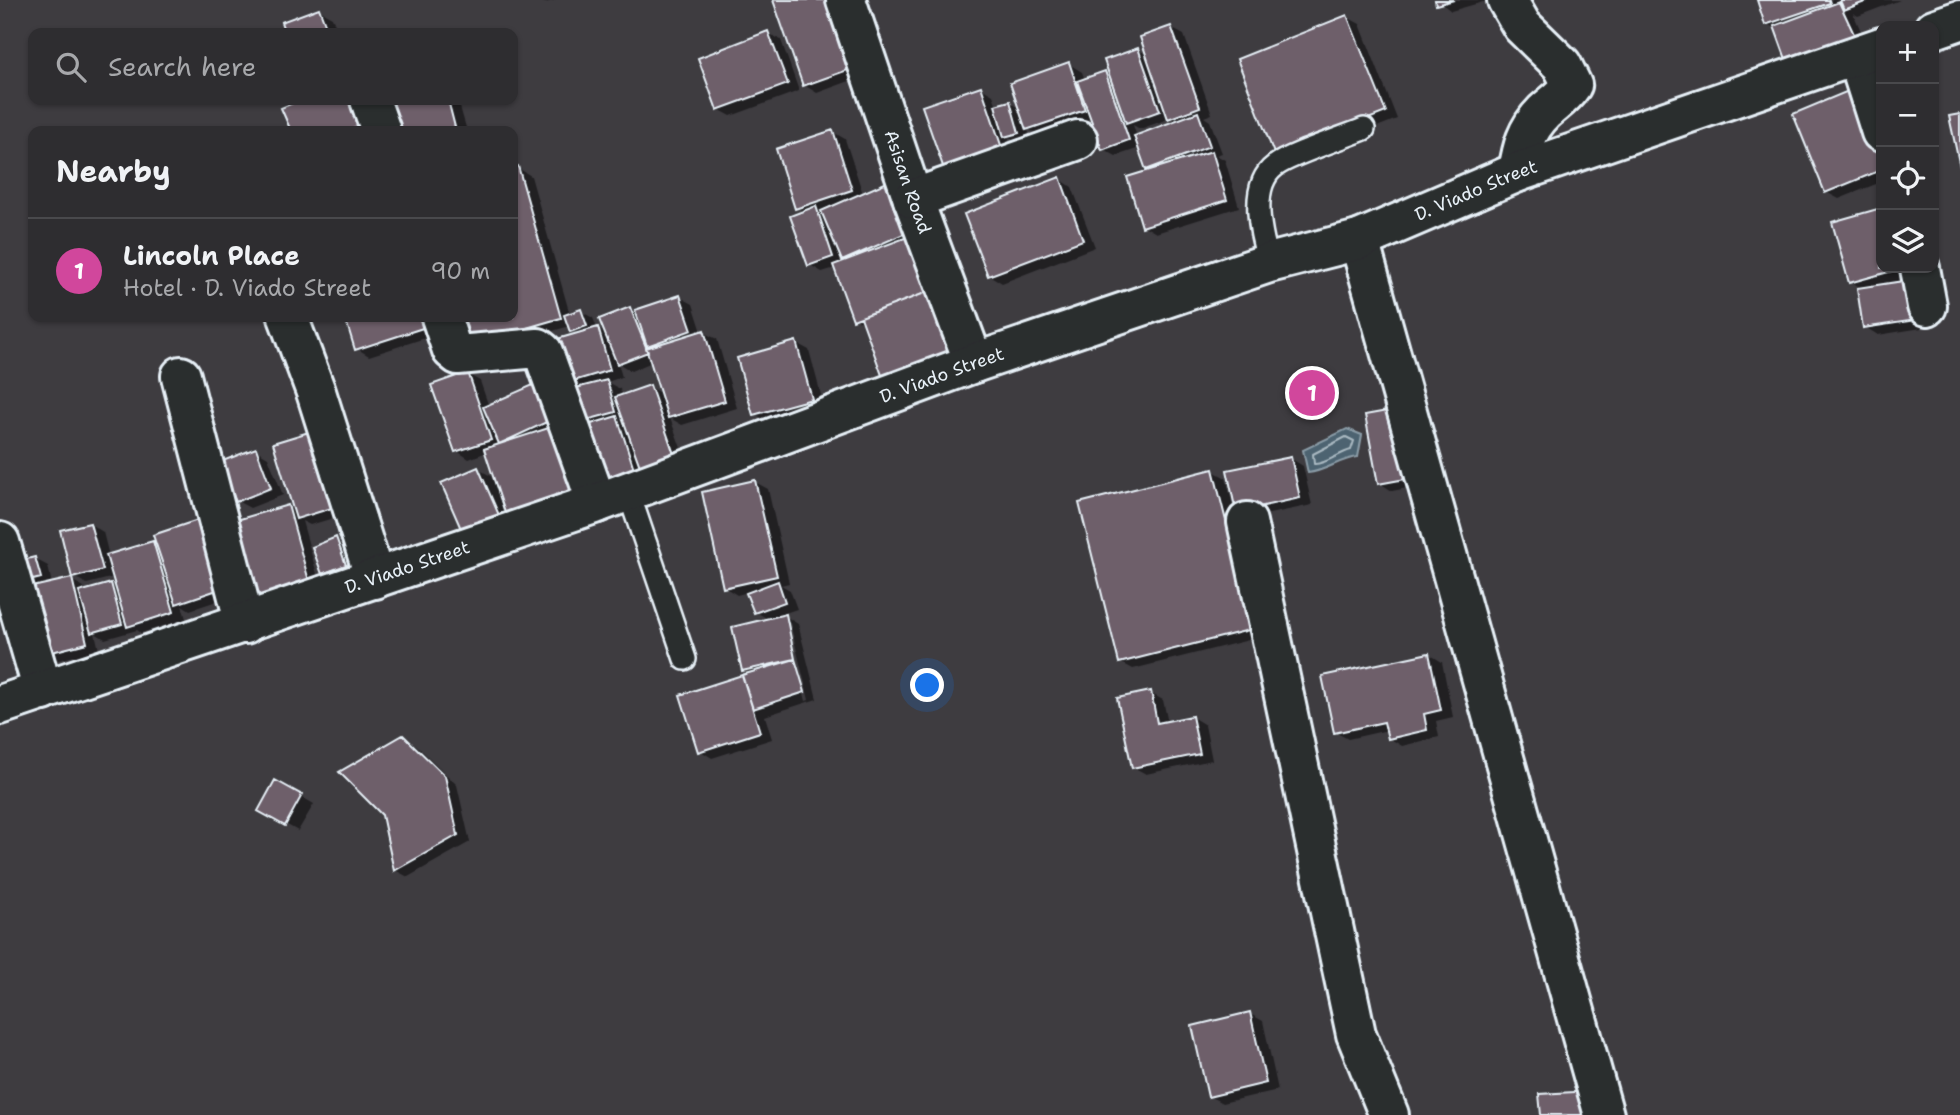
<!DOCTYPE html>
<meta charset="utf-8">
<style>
body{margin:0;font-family:"Shantell Sans",sans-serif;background:#363538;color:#f1f3f6}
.controls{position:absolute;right:21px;top:21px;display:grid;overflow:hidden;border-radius:14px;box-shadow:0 2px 5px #0004}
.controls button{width:63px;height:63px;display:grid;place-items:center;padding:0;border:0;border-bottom:2px solid #49494c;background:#2e2d30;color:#f1f3f6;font:35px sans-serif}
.you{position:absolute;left:928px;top:686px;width:24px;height:24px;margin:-18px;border:5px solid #fff;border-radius:50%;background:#1a73e8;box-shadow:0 0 0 10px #1a73e833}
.badge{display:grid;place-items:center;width:46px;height:46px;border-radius:50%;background:#ffd166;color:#fff;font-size:23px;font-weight:700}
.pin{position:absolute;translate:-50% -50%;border:4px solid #fff;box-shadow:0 2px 7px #0006}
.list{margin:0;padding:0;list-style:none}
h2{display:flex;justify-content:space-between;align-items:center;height:91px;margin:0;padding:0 28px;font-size:30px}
h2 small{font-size:23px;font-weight:400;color:#a7a8ab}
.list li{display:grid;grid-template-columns:46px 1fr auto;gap:21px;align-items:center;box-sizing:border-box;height:105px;padding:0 28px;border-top:2px solid #49494c}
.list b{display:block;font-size:26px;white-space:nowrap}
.list p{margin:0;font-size:23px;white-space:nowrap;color:#a7a8ab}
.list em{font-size:23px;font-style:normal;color:#a7a8ab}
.icon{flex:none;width:38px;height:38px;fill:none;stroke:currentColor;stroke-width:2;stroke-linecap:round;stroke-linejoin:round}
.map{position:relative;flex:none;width:1960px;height:1115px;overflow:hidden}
.search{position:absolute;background:#2e2d30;box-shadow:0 2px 5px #0004;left:28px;top:28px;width:490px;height:77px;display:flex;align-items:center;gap:18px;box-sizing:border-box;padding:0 24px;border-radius:14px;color:#a7a8ab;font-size:26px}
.panel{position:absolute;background:#2e2d30;box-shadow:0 2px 5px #0004;left:28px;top:126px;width:490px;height:196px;border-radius:14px}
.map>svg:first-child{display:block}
.water{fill:#4d6471;stroke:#8b9ca7;stroke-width:2}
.shadow{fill:#0007;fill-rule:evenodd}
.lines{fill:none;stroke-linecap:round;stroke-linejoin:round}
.shore{stroke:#aab9c2;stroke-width:2}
.building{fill:#6e5e6a;stroke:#e8f1f8;stroke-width:2}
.service-casing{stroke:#e8f1f8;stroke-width:26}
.minor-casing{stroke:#e8f1f8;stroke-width:44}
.service{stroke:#2a2d2e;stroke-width:21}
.minor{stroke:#2a2d2e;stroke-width:38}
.labels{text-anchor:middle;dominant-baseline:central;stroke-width:7;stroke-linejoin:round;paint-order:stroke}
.street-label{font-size:18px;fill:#e8f1f8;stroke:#2a2d2e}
</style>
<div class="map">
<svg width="1960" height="1115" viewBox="0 0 1960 1115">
<rect width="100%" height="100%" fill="#3e3c40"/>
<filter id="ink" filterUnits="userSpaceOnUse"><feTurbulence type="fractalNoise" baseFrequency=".0143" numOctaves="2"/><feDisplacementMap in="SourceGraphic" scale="14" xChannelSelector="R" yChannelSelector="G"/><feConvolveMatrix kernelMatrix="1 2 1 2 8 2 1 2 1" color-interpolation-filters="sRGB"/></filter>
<g filter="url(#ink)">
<path class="water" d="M1347,429L1362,435L1358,457C1339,459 1327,471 1308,473L1303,450Z"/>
<path class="shadow" d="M539,0H555L545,3Z
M775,0L874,72L817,93L804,85Z
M1437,0H1490L1451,11Z
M1759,0H1900L1858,16L1853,13L1871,54L1778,30L1767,24Z
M319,10L332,17L338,33H287L283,23Z
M1347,17L1360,24L1397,119L1289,162Z
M1171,28L1184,35L1212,114L1204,117L1210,121L1222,153L1216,155L1225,160L1239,207L1156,233L1144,226L1152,171L1147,169L1140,148L1116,156L1103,149L1092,118L1041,136L1028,129L1030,140L1018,143L1008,137L1016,162L960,181L981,88L993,95L997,106L1010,103L1021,109L1069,64L1082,72L1085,80L1104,73L1111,77L1138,50L1148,55ZM1171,118L1176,122L1137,137L1133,125L1140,129Z
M768,33L781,40L799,91L731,116L718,109Z
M304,100H360L374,131H293L283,109Z
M389,100H458L467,131H397Z
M833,132L845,139L863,194L927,236L865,324L854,318L835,268L822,272L810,265L805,212L797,208Z
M1881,137V182L1839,199L1826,192Z
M518,168L531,176L570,315L580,311L593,318L597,328L607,334L630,309L635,312L680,297L693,304L702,332L717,339L737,408L682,425L670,418L688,467L620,490L594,425L585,419L577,387L568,382L578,334L570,326L486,350L473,343L465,317H513V170ZM652,362L662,394L649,387L622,397L620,389L607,382L622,377L618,363L631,371Z
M1060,179L1072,187L1095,247L1002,283L989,275Z
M1881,210V268H1928L1929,271L1882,286L1922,290L1928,327L1878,335L1865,327L1864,289L1851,282L1834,223Z
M346,317H439L444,332L369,356L356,348Z
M796,343L809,350L824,406L768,421L755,414Z
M467,374L480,381L489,407L562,388L577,432L480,544L478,469L491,476L496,487L498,486L487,452L469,459L457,451Z
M1411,418L1423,485L1392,491L1380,483Z
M275,444L357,511L310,525L302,521L321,588L259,606L246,599L287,507L295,511Z
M256,450L268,457L283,495L250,508L237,501Z
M1290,458L1303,466L1312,505L1250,518Z
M1213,471L1226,478L1265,636L1133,669L1120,662Z
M755,482L768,489L789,583L781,585L790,590L797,609L782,614L798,624L817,699L765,716L772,739L712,758L699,750L683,696L752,674L743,669L770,620L756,612L748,592L737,595L724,587ZM786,623H790L809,700L806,701Z
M90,524L103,532L109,556L153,543L238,594L190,610L182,605L186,619L141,633L137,630L105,639L95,633L99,650L58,660L45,653L38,588L26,581L35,559L48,566L52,584L71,580L84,587L85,592L110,585L117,589L114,577L87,584L74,577Z
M336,539L348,547L358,572L336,580L323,573Z
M1429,654L1442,662L1453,717L1436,721L1439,737L1402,746L1389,738L1388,730L1348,739L1335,732Z
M1150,693L1163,700L1168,723L1192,717L1205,725L1212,760L1146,774L1133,767Z
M403,737L416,745L457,785L470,842L408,877L395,870Z
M276,782L314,804L298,831L260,810Z
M1250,1014L1263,1021L1278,1090L1222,1103L1209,1096Z"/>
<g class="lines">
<path class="shore" d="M1346,437L1354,441L1351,450C1339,453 1325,465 1314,464L1313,454Z"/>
</g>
<path class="building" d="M773,0H839L862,65L803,86Z
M1435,0H1454L1436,5Z
M1757,0H1829L1830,3L1765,25Z
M1840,0H1870L1844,10Z
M1839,2L1860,47L1791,73L1774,26Z
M319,8L327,29L314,33H285L281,22Z
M1347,15L1386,112L1275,156L1237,59Z
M1171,26L1200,107L1168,119L1140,37Z
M768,31L788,84L717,110L698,58Z
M1138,48L1160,111L1126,123L1104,60Z
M1069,62L1085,110L1026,130L1010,83Z
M1105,71L1129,140L1102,150L1077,81Z
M981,86L1004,154L946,175L922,106Z
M1853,89L1881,160V170L1825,193L1793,114Z
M300,100H351L362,125L349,131H291L281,108Z
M387,100H448L456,131H395Z
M1010,101L1019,133L1004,137L995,105Z
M1198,112L1210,146L1146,170L1134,136Z
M1960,114V167L1949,116Z
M833,130L852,190L795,209L776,149Z
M1212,151L1227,200L1142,227L1127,177Z
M518,166L561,318L471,344L464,317H513V168Z
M1060,177L1083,240L988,276L964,214Z
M894,179L915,229L842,261L821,211Z
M816,206L833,257L808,266L790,216Z
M1881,208V268H1903L1849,283L1832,222Z
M918,233L933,290L853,320L833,265Z
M1910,280L1916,320L1863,328L1857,288Z
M933,290L956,351L883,378L861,317Z
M680,295L692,330L647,346L635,310Z
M630,307L648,352L617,364L599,319Z
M581,309L587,326L570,332L564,315Z
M345,317H430L432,325L355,350Z
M598,327L610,370L567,383L554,340Z
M704,330L725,401L668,418L646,348Z
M796,341L812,399L753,415L737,358Z
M468,372L491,440L455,452L431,385Z
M549,378L564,414L499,444L483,407Z
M607,380L616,412L583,421L576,388Z
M650,385L676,460L642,472L615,397Z
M1398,409L1411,478L1378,484L1365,415Z
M617,416L636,475L606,484L588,425Z
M564,423L589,498L509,525L484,449Z
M322,428L345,504L296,519L273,443Z
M256,448L271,488L236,502L220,462Z
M1291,457L1300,498L1236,512L1227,470Z
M478,467L502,522L465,538L441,483Z
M1213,469L1253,629L1119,663L1079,503Z
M755,480L777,576L723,588L702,492Z
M288,505L309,581L245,600L223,524Z
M204,518L226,587L176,604L153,535Z
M90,523L103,570L72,578L60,530Z
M336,537L346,565L322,574L312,547Z
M153,541L174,612L127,627L106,555Z
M35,557L41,578L25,582L19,561Z
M72,578L87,643L44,654L28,588Z
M778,581L785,602L754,613L746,593Z
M111,583L122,624L91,633L79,592Z
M786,614L795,659L742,671L732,627Z
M1429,653L1441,710L1424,714L1427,730L1388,739L1384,722L1334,733L1322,676Z
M795,659L805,692L753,709L742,675Z
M742,675L760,732L698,752L680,695Z
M1151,691L1157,723L1192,716L1200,754L1132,768L1117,698Z
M403,735L445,776L458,835L394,871L382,815L339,772Z
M275,780L302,795L285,826L258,811Z
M1250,1012L1266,1083L1208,1097L1192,1026Z
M1593,1091L1597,1115H1541L1539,1094Z"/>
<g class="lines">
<defs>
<path id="service" d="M1269,263C1261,236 1248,186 1275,166C1289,155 1345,137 1364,129
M628,491L685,659"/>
<g id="minor">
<path id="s1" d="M846,0L913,199L974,363"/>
<path d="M1507,0L1522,26L1562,65L1572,85C1564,97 1555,102 1544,112C1526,130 1522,148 1518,172"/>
<path d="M1934,29L1960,20"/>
<path d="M1857,56L1881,132"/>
<path d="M370,100L381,131"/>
<path d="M913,199L1078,140"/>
<path d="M1359,240L1604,1115"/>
<path d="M1920,268L1927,306"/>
<path d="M288,317L316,392L375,579"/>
<path d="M441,317L452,350L458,355L538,348L543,352L597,503"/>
<path d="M181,376L245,624"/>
<path d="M1247,522L1356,1034L1389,1115"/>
<path d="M0,542L43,691"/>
<path id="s2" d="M0,705L597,503L974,363L1269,263L1359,240L1518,172L1881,47"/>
</g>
</defs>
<use href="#service" class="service-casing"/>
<use href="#minor" class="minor-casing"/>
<use href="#service" class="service"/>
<use href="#minor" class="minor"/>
</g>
</g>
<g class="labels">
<g class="street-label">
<text stroke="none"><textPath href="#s1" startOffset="192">Asisan Road</textPath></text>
<text stroke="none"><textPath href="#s2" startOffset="1564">D. Viado Street</textPath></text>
<text stroke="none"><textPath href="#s2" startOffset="998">D. Viado Street</textPath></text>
<text stroke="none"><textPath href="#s2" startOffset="430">D. Viado Street</textPath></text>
</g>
</g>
</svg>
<div class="controls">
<button>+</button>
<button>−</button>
<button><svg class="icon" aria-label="locate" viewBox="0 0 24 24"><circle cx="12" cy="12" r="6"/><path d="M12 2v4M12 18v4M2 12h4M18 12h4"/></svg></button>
<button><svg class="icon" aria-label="layers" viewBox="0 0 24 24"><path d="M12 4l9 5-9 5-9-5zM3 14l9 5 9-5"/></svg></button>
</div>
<div class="you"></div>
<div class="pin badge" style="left:1312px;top:393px;background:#d1479c">1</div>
<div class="search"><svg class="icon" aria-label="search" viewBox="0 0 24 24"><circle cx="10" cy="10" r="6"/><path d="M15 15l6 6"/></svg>Search here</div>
<section class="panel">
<h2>Nearby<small></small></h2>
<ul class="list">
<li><span class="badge" style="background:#d1479c">1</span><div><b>Lincoln Place</b><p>Hotel · D. Viado Street</p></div><em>90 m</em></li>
</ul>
</section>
</div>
